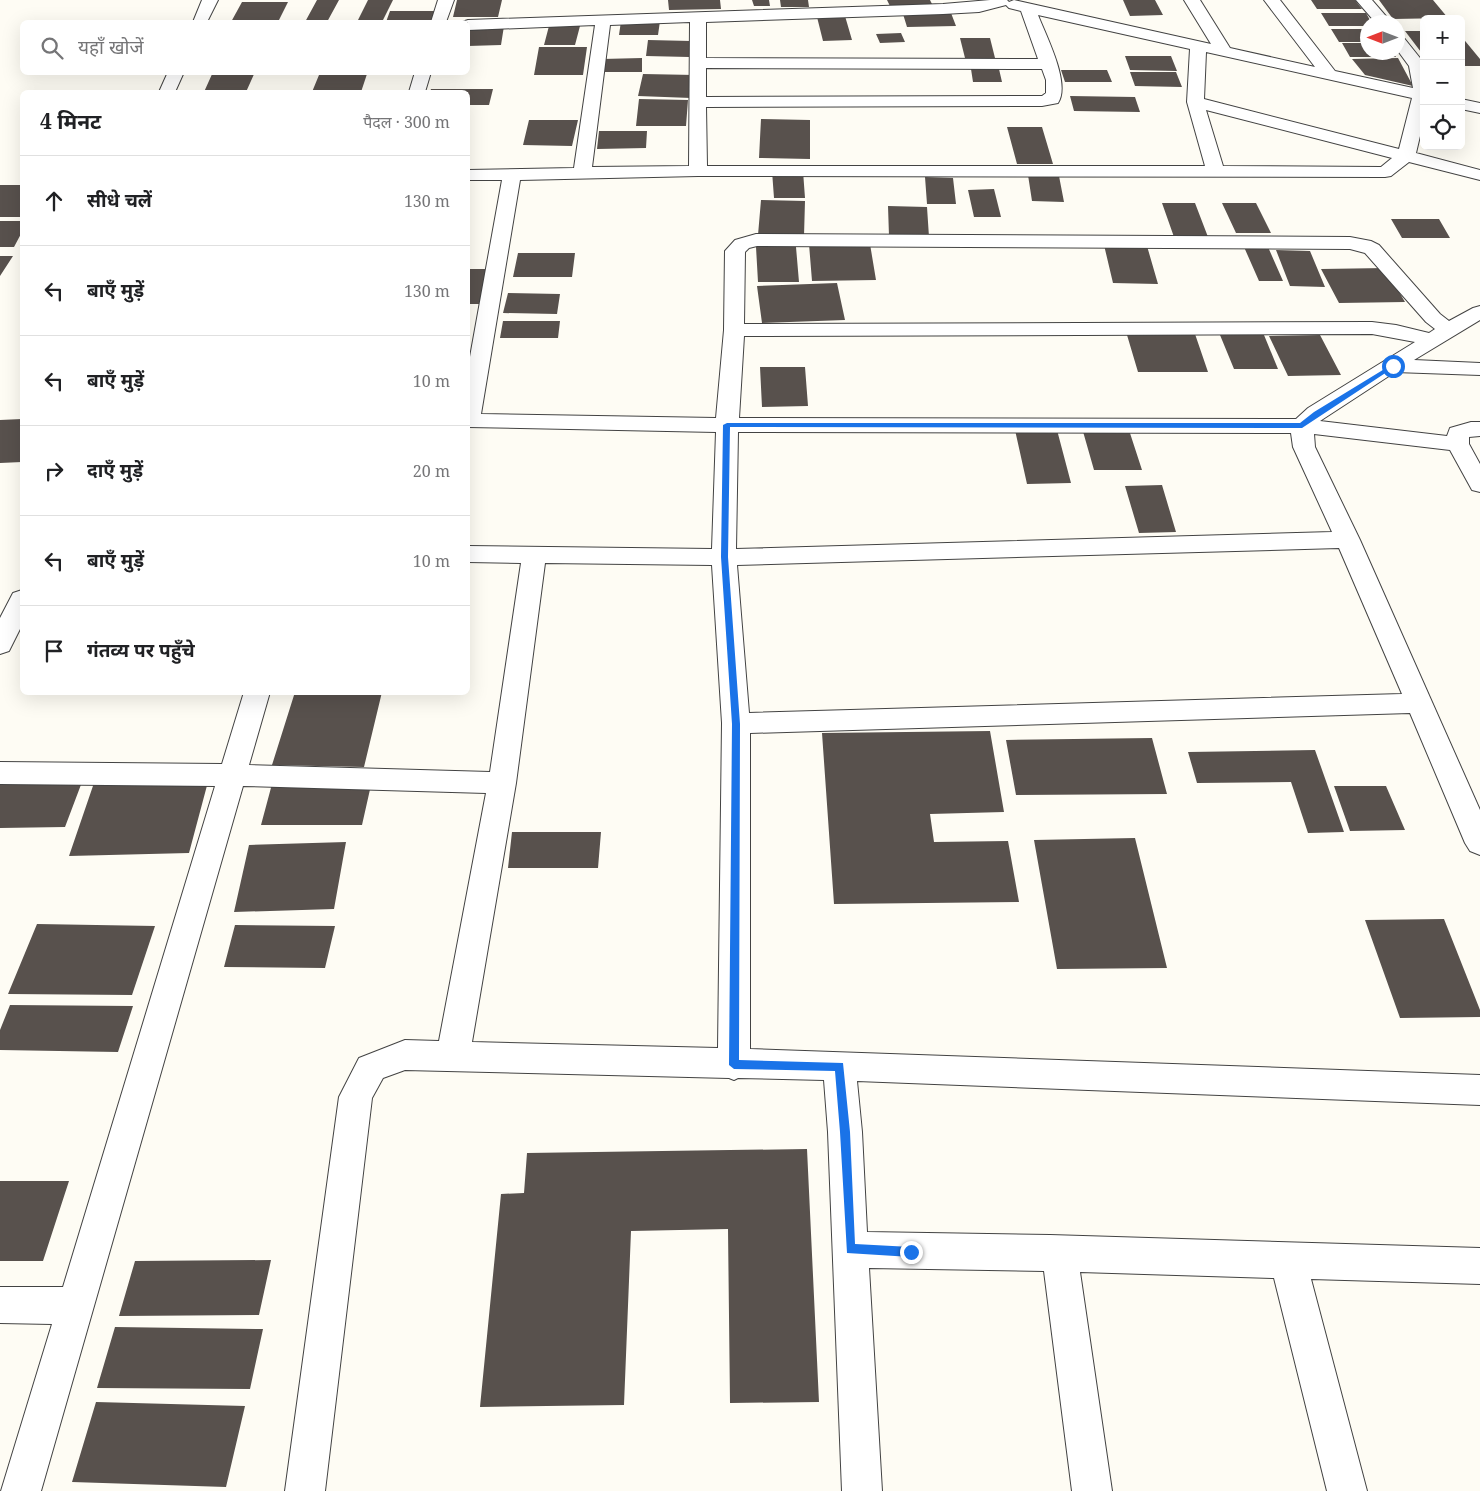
<!DOCTYPE html>
<html lang="hi">
<meta charset="utf-8">
<style>
body{margin:0;font-family:"Noto Serif","Noto Sans Devanagari",serif;background:#f6f6f6;color:#202124}
.controls{position:absolute;right:15px;top:15px;display:grid;overflow:hidden;border-radius:8px;box-shadow:0 5px 20px #0002}
.controls button{width:45px;height:45px;display:grid;place-items:center;padding:0;border:0;border-bottom:1px solid #e0e0e0;background:#fff;color:#202124;font:25px sans-serif}
.compass{position:absolute;left:1360px;top:15px;width:45px;height:45px;border-radius:50%;background:#fff;box-shadow:0 5px 20px #0002;rotate:270deg}
.stop{position:absolute;width:15px;height:15px;margin:-11px;border:4px solid #1a73e8;border-radius:50%;background:#fff}
.stop.end{background:#1a73e8;border-color:#fff;box-shadow:0 1px 5px #0008}
.list{margin:0;padding:0;list-style:none}
h2{display:flex;justify-content:space-between;align-items:center;height:65px;margin:0;padding:0 20px;font-size:21px}
h2 small{font-size:16px;font-weight:400;color:#757577}
.list li{display:grid;grid-template-columns:32px 1fr auto;gap:15px;align-items:center;box-sizing:border-box;height:90px;padding:0 20px;border-top:1px solid #e0e0e0}
.list b{display:block;font-size:19px;white-space:nowrap}
.list em{font-size:16px;font-style:normal;color:#757577}
.icon{flex:none;width:28px;height:28px;fill:none;stroke:currentColor;stroke-width:2;stroke-linecap:round;stroke-linejoin:round}
.map{position:relative;flex:none;width:1480px;height:1491px;overflow:hidden}
.search{position:absolute;background:#fff;box-shadow:0 5px 20px #0002;left:20px;top:20px;width:450px;height:55px;display:flex;align-items:center;gap:12px;box-sizing:border-box;padding:0 18px;border-radius:8px;color:#757577;font-size:19px}
.panel{position:absolute;background:#fff;box-shadow:0 5px 20px #0002;left:20px;top:90px;width:450px;height:605px;border-radius:8px}
.map>svg:first-child{display:block}
.building{fill:#58514d}
.lines{fill:none;stroke-linecap:round;stroke-linejoin:round}
.minor-casing{stroke:#434343;stroke-width:2}
.minor{fill:#fff;fill-rule:evenodd}
.route{fill:#1a73e8}
</style>
<div class="map">
<svg width="1480" height="1491" viewBox="0 0 1480 1491">
<rect width="100%" height="100%" fill="#fefcf4"/>
<path class="building" d="M317,0H339L327,22H305Z
M368,0H393L382,22H357Z
M457,0H502L498,17H453Z
M668,0H720L721,9L669,10Z
M752,0H769L770,6H754Z
M780,0H808L809,7H781Z
M887,0H930L932,4L890,6Z
M1123,0H1155L1163,15L1130,16Z
M1311,0H1355L1362,9H1317Z
M1379,0H1433L1448,18L1393,19Z
M242,2H288L278,22H231Z
M390,11H437L433,22H386Z
M951,13L956,26L907,27L903,14Z
M1321,13H1366L1371,22H1368V26H1329Z
M845,16L852,40L823,41L817,17Z
M621,21H660L658,35H619Z
M468,26H504L501,45L468,46Z
M549,26H580L575,45H544Z
M1331,29H1368V42H1339Z
M1405,31H1424V56Z
M901,33L905,42L880,43L876,34Z
M1461,36L1480,59V66H1461Z
M960,38H990L995,58H965Z
M648,40L691,41L689,57L646,56Z
M1342,43H1368V52H1393L1396,57H1350Z
M539,47H587L583,75H534Z
M1125,56H1171L1177,71L1130,70Z
M642,58V72H601L602,59Z
M1398,58L1413,86L1365,75L1352,59Z
M971,69H999L1002,82H973Z
M1061,70H1107L1112,82H1065Z
M213,72H255L246,92H204Z
M1130,72H1176L1182,87L1135,86Z
M367,74L361,92H312L319,75Z
M643,74L695,75L691,98L638,96Z
M431,89H493L489,105H468V92H430Z
M1070,96L1135,97L1140,112L1074,111Z
M639,99L688,100L686,126H636Z
M761,119L810,120V159L759,158Z
M529,120H578L572,146L523,145Z
M1007,127H1042L1053,164H1017Z
M599,131H647L646,148L597,149Z
M772,171H803L805,198H774Z
M1028,175L1059,176L1064,202L1032,201Z
M925,177L953,178L956,204H927Z
M0,185H22V217H0Z
M994,189L1001,217H974L968,190Z
M761,200L805,201L804,236L758,235Z
M1162,203H1195L1208,237H1174Z
M1222,203H1256L1271,233H1236Z
M888,206L927,207L929,237L889,236Z
M1391,219H1439L1450,238H1402Z
M0,221H22V232L14,247H0Z
M809,244H870L876,280L812,281Z
M1104,245L1147,246L1158,284L1113,283Z
M756,247H796L799,282H758Z
M1244,247H1268L1283,281H1259Z
M1276,250L1310,251L1325,287L1290,286Z
M518,253H575L572,277H513Z
M0,256H13L0,276Z
M1385,268L1405,302L1339,303L1321,269Z
M468,269H494L487,304H468Z
M837,283L845,320L762,323L757,286Z
M508,293L560,294L557,314L503,313Z
M503,321H560L558,338H500Z
M1195,334L1208,372H1138L1127,335Z
M1220,335H1264L1278,369H1234Z
M1320,335L1341,375L1288,376L1269,336Z
M760,367H805L808,406L762,407Z
M22,419V462L0,463V420Z
M1128,427L1142,470H1094L1082,428Z
M1015,430H1057L1071,483L1027,484Z
M1162,485L1176,532L1139,533L1125,486Z
M295,692H382L364,767L272,765Z
M990,731L1004,812L930,814L934,842L1008,841L1019,902L834,904L822,733Z
M1152,738L1167,794L1016,795L1006,740Z
M1315,750L1344,832L1308,833L1291,782L1197,783L1188,752Z
M209,778L189,853L69,856L95,780Z
M82,782L65,827L0,828V783Z
M272,784L371,785L362,825H261Z
M1334,786H1386L1405,830L1350,831Z
M512,832H601L598,868H508Z
M1135,838L1167,968L1057,969L1034,840Z
M346,842L334,909L234,912L249,845Z
M1444,919L1480,1010V1017L1400,1018L1365,920Z
M37,924L155,926L132,995L8,994Z
M235,925L335,926L325,968L224,967Z
M10,1005L133,1006L118,1052L0,1050V1030Z
M807,1149L819,1402L730,1403L728,1229L631,1231L624,1405L480,1407L501,1194L524,1193L527,1153Z
M0,1181H69L43,1261H0Z
M271,1260L259,1315L119,1316L135,1261Z
M115,1327L263,1329L250,1389L97,1388Z
M96,1402L245,1406L226,1487L72,1482Z"/>
<g class="lines">
<defs>
<path id="minor" d="M202,0H218L207,22H193Z
M438,0H454L446,22H431Z
M990,0H1007L1009,2L1014,0L1211,44L1184,0H1200L1230,48L1315,67L1264,0H1280L1335,71L1413,88L1409,66L1398,51V36L1404,38L1424,63V119L1416,153L1480,170V180L1409,162L1391,176L1385,177L698,176L520,180L481,414L716,418L724,330L725,251L735,240L756,234L1350,237L1371,241L1379,245L1440,314L1449,321L1473,308L1480,306V320L1414,360L1480,363V375L1395,372L1320,421L1447,436L1450,428L1471,422H1480V436L1469,437V444L1480,464V492L1472,490L1450,450L1314,434L1315,447L1360,540L1480,810V855L1470,851L1465,843L1410,713L750,733V1049L1480,1075V1105L857,1081L862,1132L867,1232L1050,1235L1480,1248V1284L1311,1279L1367,1491H1327L1274,1278L1080,1272L1112,1491H1072L1044,1271L869,1268L882,1491H842L828,1132L824,1080L738,1078L734,1080L729,1078L405,1070L383,1078L372,1098L325,1491H285L339,1097L359,1058L405,1040L439,1041L486,793L243,786L41,1491H1L52,1324L0,1323V1287H63L215,786L0,784V762L222,764L244,692H270L249,765L490,772L521,563L468,562V546L712,549L716,432L468,427V368L502,180H468V170L574,168L595,25L468,30V22H462L468,20L943,4ZM1006,5L1009,8L1021,11L1038,59L706,58V22L943,14L979,12ZM1038,15L1190,49L1187,102L1205,166H707L706,107L1042,106L1058,103C1071,83 1046,36 1038,15ZM690,22L689,166L592,167L610,25ZM1206,52L1412,98L1399,149L1204,99ZM706,68L1042,69L1046,80V93L1042,96L706,97ZM1206,110L1392,158L1381,167L1223,166ZM757,246L1350,249L1365,253L1426,322L1435,329L1429,333L1396,325L1372,322L744,324L745,252L749,248ZM1372,334L1415,342L1308,408L1296,419L739,418L744,336ZM738,432L1291,433L1293,447L1332,532L736,549ZM1339,548L1402,694L749,713L737,565ZM545,563L712,565L722,723L718,1048L472,1042L516,783Z
M1356,0H1372L1391,22H1375Z
M168,72H184L175,92H159Z
M415,72H431L425,92H409Z
M1461,99L1480,103V113L1461,109Z
M22,590V625L9,651L0,654V618L13,593Z"/>
</defs>
<use href="#minor" class="minor-casing"/>
<use href="#minor" class="minor"/>
</g>
<path class="route" d="M1391,365L1396,366L1302,428L730,427L728,557L740,724L739,1060L843,1063L850,1132L855,1244L911,1247L914,1248L916,1252L914,1256L911,1257L847,1253L840,1132L835,1071L734,1069L729,1065L732,724L721,557L723,425L727,423H1300L1314,412Z"/>
</svg>
<div class="controls">
<button>+</button>
<button>−</button>
<button><svg class="icon" aria-label="locate" viewBox="0 0 24 24"><circle cx="12" cy="12" r="6"/><path d="M12 2v4M12 18v4M2 12h4M18 12h4"/></svg></button>
</div>
<svg class="compass" viewBox="-18 -18 36 36"><path d="M0-13l5 13h-10z" fill="#e53935"/><path d="M0 13l5-13h-10z" fill="#757577"/></svg>
<div class="stop" style="left:1393px;top:366px"></div>
<div class="stop end" style="left:911px;top:1252px"></div>
<div class="search"><svg class="icon" aria-label="search" viewBox="0 0 24 24"><circle cx="10" cy="10" r="6"/><path d="M15 15l6 6"/></svg>यहाँ खोजें</div>
<section class="panel">
<h2>4 मिनट<small>पैदल · 300 m</small></h2>
<ul class="list">
<li><svg class="icon" aria-label="ahead" viewBox="0 0 24 24"><path d="M12 20V5M6 11l6-6 6 6"/></svg><div><b>सीधे चलें</b></div><em>130 m</em></li>
<li><svg class="icon" aria-label="left" viewBox="0 0 24 24"><path d="M17 20v-9H6M10 6l-5 5 5 5"/></svg><div><b>बाएँ मुड़ें</b></div><em>130 m</em></li>
<li><svg class="icon" aria-label="left" viewBox="0 0 24 24"><path d="M17 20v-9H6M10 6l-5 5 5 5"/></svg><div><b>बाएँ मुड़ें</b></div><em>10 m</em></li>
<li><svg class="icon" aria-label="right" viewBox="0 0 24 24"><path d="M7 20v-9h11M14 6l5 5-5 5"/></svg><div><b>दाएँ मुड़ें</b></div><em>20 m</em></li>
<li><svg class="icon" aria-label="left" viewBox="0 0 24 24"><path d="M17 20v-9H6M10 6l-5 5 5 5"/></svg><div><b>बाएँ मुड़ें</b></div><em>10 m</em></li>
<li><svg class="icon" aria-label="arrive" viewBox="0 0 24 24"><path d="M6 21V4h12l-3 4 3 4H6"/></svg><div><b>गंतव्य पर पहुँचे</b></div></li>
</ul>
</section>
</div>
